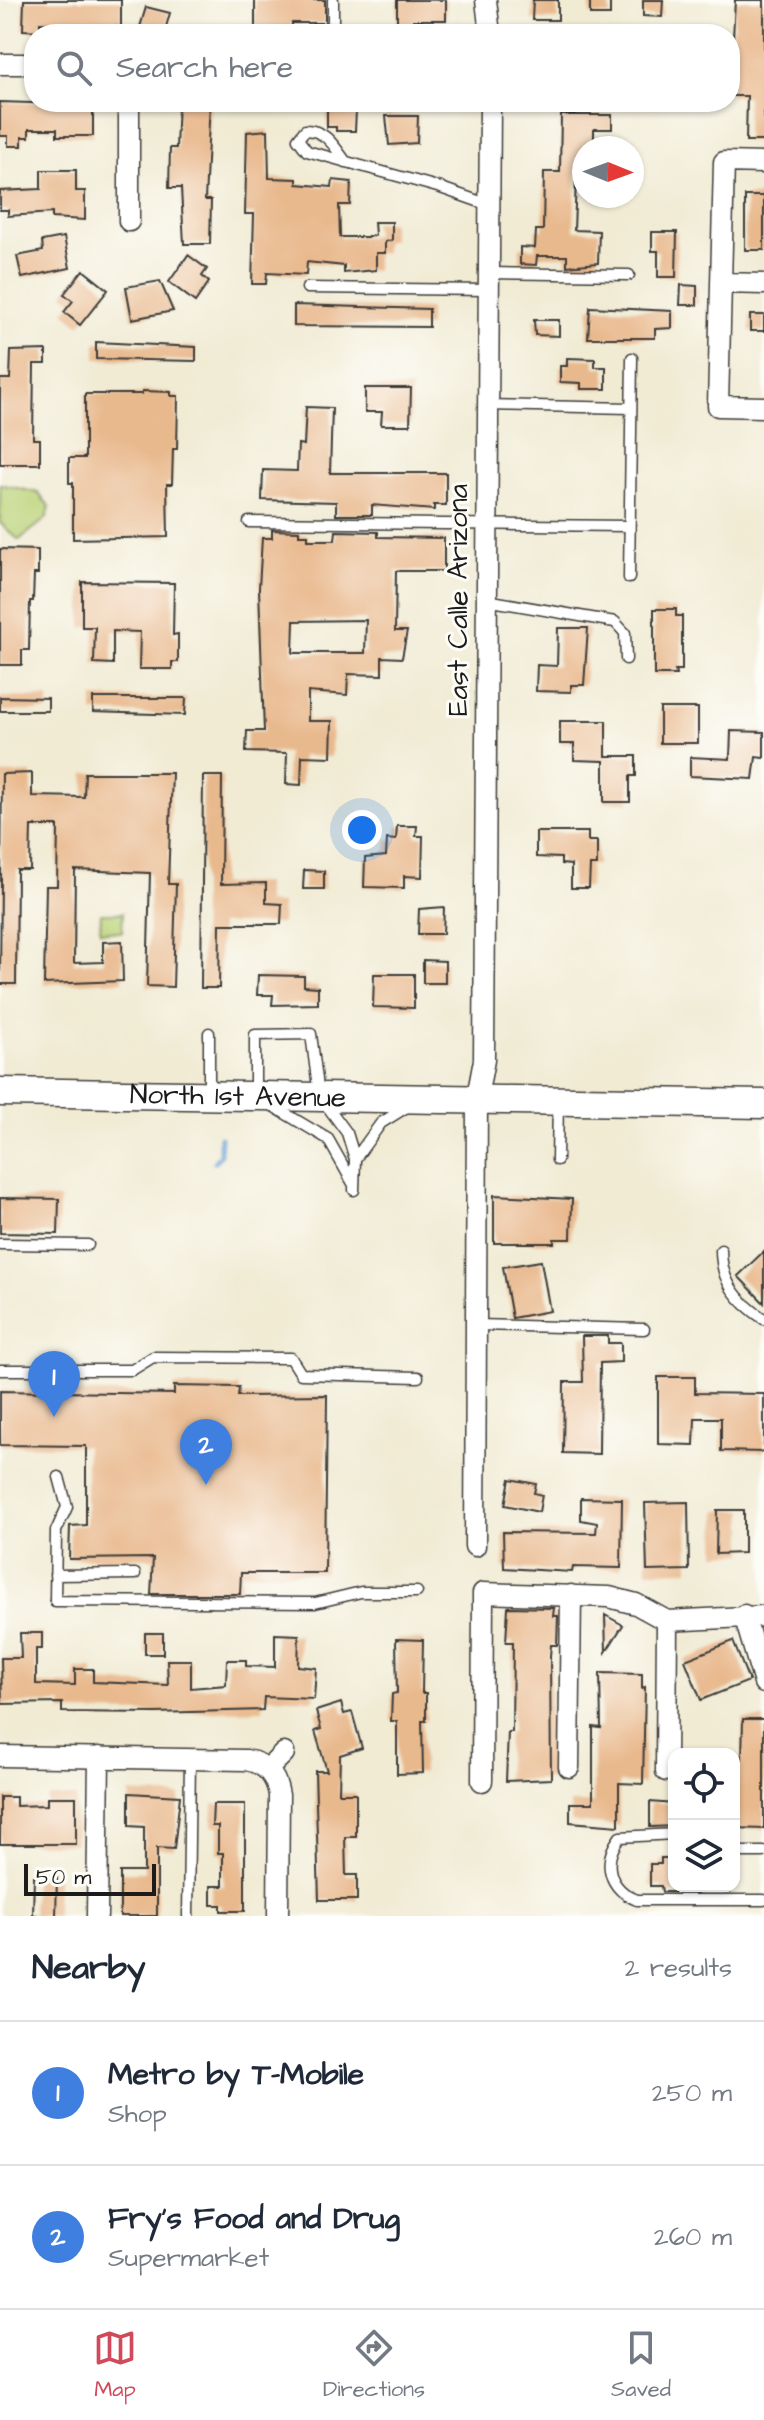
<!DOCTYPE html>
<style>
body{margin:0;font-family:"Architects Daughter",sans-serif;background:#f6f6f7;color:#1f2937}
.controls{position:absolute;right:24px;bottom:24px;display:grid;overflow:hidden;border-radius:16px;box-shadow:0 2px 6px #0004}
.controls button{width:72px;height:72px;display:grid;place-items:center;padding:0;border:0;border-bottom:2px solid #e0e1e3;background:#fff;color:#1f2937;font:40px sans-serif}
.compass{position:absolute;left:572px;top:136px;width:72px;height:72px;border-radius:50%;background:#fff;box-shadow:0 2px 6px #0004;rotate:91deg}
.scale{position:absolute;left:24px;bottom:20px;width:132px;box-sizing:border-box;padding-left:8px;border:4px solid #1c1c1c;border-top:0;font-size:22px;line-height:28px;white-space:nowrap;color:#1c1c1c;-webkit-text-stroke:6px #fdfcf7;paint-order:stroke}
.you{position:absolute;left:362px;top:830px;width:28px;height:28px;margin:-20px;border:6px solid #fff;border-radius:50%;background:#1a73e8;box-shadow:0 0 0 12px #1a73e833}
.badge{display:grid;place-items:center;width:52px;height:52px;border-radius:50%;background:#d1495b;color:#fff;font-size:26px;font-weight:700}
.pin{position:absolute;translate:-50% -66px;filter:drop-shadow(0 2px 4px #0008)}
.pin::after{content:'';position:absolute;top:42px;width:28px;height:24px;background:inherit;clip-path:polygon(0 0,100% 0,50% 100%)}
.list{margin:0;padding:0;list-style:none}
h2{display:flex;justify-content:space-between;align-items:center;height:104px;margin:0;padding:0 32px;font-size:34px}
h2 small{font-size:26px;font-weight:400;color:#747a83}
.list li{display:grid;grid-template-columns:52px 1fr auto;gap:24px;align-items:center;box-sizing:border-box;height:144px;padding:0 32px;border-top:2px solid #e0e1e3}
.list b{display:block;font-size:30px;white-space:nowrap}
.list p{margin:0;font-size:26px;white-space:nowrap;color:#747a83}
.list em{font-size:26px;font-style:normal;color:#747a83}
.icon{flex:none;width:44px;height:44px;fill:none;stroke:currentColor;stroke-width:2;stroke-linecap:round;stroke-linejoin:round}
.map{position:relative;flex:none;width:764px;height:1916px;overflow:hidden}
.search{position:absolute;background:#fff;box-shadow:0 2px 6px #0004;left:24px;right:24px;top:24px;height:88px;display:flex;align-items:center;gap:20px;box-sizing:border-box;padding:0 28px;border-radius:32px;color:#747a83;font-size:30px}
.sheet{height:392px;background:#fff}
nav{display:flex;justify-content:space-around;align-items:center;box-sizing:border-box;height:112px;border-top:2px solid #e0e1e3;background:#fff;font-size:22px;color:#747a83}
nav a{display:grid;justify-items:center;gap:4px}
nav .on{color:#d1495b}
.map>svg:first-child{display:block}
.green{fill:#bbd378;stroke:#6c784a;stroke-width:2}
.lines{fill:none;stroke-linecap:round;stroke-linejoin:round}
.stream{stroke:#619fd2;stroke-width:5}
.building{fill:#e9b98e;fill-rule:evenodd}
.lane-casing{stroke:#3c3b38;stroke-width:13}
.street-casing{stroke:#3c3b38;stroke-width:23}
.secondary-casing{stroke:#3c3b38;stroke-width:31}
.lane{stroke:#fff;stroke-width:10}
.street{stroke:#fff;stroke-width:20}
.secondary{stroke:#fff;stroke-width:28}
.labels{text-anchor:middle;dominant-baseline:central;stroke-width:6;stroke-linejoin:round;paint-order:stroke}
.street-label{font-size:28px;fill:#1c1c1c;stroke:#fdfcf7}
</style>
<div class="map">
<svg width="764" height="1916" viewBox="0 0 764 1916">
<rect width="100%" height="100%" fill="#fdfcf7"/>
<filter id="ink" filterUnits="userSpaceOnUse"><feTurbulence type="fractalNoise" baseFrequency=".0125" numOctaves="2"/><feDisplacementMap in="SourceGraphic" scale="16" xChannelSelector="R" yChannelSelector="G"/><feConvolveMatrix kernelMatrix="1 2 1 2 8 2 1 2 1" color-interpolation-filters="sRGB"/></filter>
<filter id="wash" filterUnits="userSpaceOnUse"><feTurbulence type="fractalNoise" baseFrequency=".006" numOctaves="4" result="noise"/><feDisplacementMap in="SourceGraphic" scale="32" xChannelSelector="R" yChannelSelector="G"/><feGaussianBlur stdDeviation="1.8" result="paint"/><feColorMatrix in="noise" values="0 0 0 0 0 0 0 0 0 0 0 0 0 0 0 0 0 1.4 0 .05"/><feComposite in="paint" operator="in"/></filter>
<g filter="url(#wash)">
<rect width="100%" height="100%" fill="#f1ebd4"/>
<path class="green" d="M0,484L38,493L50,507L46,519L19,540L0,523Z
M101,913H123L122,932L100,931Z"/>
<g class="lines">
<path class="stream" d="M214,1162L220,1155V1137"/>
</g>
<g id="blocks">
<path class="building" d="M24,0H121V27L40,23V31L23,30Z
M255,0H325V23H292V34H255Z
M397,0H446V20H413V31H397Z
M533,0H558V20H532Z
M590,0H610V15H590Z
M643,0H663L662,17L643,16Z
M735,0H764V141H746L747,96H730Z
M146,7L170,13L164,34H138Z
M0,102L93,105V136H57V129H29V137H22V146H8V136H0Z
M178,102H210L205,200H211L210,244H184L181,188H169L170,148H176Z
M327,109L356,110L355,131H336V127H327Z
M561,115H612V129H594V144L584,148V155H577L574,230L599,231L598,263L567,266V256H537L536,265L520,264V247L535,248L536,230H543L544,172H560Z
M386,116H418L417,143L389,145Z
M268,130L269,178L297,179V184L332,187L333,180L351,182L350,205H339L340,237H369L375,235L374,222H392V240L385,242V253H376V270L344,273V266L307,262L306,275L267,273L266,284H252L254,214H245L247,132Z
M41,170H76V191H85V220L52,218V213L8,216V210H0V191L41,189Z
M745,196H764V250H745Z
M652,232H677L676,277H658V251H652Z
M64,237L70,268L22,278L17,256L43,251L42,241Z
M188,255L207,269L202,276L209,282L195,302L169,282Z
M83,270L108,290L80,325L64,312L73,301L64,294Z
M160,281L173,311L132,319L126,287Z
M681,285L697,286V305H680Z
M294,305L429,309V327L294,326Z
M590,307L672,311V328L655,329V338H588Z
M750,315H764V331H750Z
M534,320H559V336L535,335Z
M96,342L196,347V361L96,359Z
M46,350V364H34L33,439H40V464H0V379H10L11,351Z
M567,358L595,359V367H606V389H581V383L560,382V366H567Z
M365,388H411L410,425H381L382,412H365Z
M142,391L171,392V396H178L177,449H173L172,484H167L168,537L73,539V483H69V458H85V394H142Z
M306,407L332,408L330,473H446V505H434V510L372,505V515H336V502L262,500L263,470L297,471L298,444L304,445Z
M272,530L299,531V535H308V540H335L336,531L378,532V537L444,538V571H396L395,631H407L402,658L382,657V675L348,674L347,695L308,692V721H332L331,757L302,756L301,785L286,784L287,753L246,752L247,731H264L259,588L262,538H272ZM366,620L365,653H293L294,621Z
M0,549L38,550V574H34L33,601H30L29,650H22V665H0Z
M82,582L174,583L173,635L178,634V662H172V669H139L140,632L113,631V664L94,663L95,627H82Z
M654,609H676V616H682V670H675L676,675H654Z
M558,628H588L584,685H571V692L536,691L537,665L557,666Z
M0,697L48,698V711H0Z
M93,698H186L185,715L93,712Z
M660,708H698V743H660Z
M560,721H606V756H636V776H630V802H604V761L574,760V744H560Z
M731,731L764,732V758L756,757L753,779L690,776V757L730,759Z
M32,773V796L84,797L85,773H172L168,884H176L173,987L147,986L150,873L75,870L74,963L103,962V942L122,941L123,981L44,984L46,886H57L58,826H31L30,870H17L16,984H0L2,774Z
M203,776H222L221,884L266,883V903L282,904L281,924H220L219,988H201Z
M397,826H417L416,836H423L422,877L404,876V888L364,887L365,858L386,856L387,839L396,840Z
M536,832H588V841H597V865H590L589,888H571V865L561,864V858L536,857Z
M304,870L324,871V889H303Z
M444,907L443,934H418L419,909Z
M423,960L445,961V983H423Z
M374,974H414V1008L373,1007Z
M258,975L304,976V986L318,987V1004L272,1005L273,995H257Z
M494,1195L572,1199L571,1239H554V1243H494Z
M0,1198L59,1199L58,1234L0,1233Z
M764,1251V1303L738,1276Z
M541,1261L550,1311L512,1318L503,1267Z
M582,1336H608V1343H621V1362L600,1363L599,1454L563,1453L564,1382H583Z
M658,1377H695V1393L764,1394V1452L721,1451V1418H695L694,1445L658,1444Z
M174,1386L239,1387L238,1396L327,1395L325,1573H241L240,1594H151L153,1558L69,1559L70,1526L86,1525V1446L0,1445V1391L174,1394Z
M510,1479L536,1484L534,1493L542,1495L539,1512L505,1505Z
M581,1498L622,1499L621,1568L573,1567L572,1572L504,1568L503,1532L596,1533L597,1523L581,1520Z
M688,1502L689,1570L647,1571L645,1503Z
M717,1510H744V1553L716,1554Z
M508,1607L554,1608L553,1616H558L557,1645H551L550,1656L551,1779L506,1781L508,1732H512L513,1642H506Z
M605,1615L623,1625L606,1652Z
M20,1633H42V1649H36V1684L75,1685V1669H93V1682L168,1685L167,1660H191V1688L226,1685L227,1660H246V1666L275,1667V1634L299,1635L298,1666L316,1668L314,1699L264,1697L263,1710L155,1713L62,1712V1703L2,1704L1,1658H21Z
M145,1633H163V1654H145Z
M396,1639L423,1640L422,1693H426V1721H422L423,1773L397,1774V1721H391L392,1694L397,1693Z
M733,1641L749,1681L701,1700L685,1660Z
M600,1673L642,1674V1688L645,1687L643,1784L619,1783V1826L570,1822V1803H593V1727L601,1728Z
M341,1703L344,1714L352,1712L362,1748L340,1755L339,1793H356V1837H345L346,1875H357V1900H319L315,1771H327L315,1731L321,1729L316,1711Z
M743,1719H764V1829L734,1828V1758L742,1759Z
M129,1793L180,1796L174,1849L157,1848V1916H120V1872H144V1827L129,1826Z
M0,1797H16V1806L47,1805V1797H76V1844H0Z
M650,1802L674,1804V1826L650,1827Z
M213,1804H245V1911H221V1905H211V1886H223V1853H218V1826H212Z
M661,1858H674V1892H662L661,1886H650V1864H661Z
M34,1876L57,1877L56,1916H33Z"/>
</g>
</g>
<g filter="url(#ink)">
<use href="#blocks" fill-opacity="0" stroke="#3c3b38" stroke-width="2"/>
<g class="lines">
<defs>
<path id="lane" d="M333,34V0
M346,162C334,146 326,130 305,130L298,139L307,151L441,188L489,205
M489,273L629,275
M307,288L490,290
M488,405L631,408
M249,522L629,526
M629,578L632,358
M486,600L615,622L625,633L626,659
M209,1033V1094
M255,1094V1035L311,1034L319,1095L347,1133L355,1159L354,1190
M271,1105L328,1139L354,1185
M355,1159L381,1123L410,1105
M557,1160L558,1101
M0,1244L88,1245
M721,1250C721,1282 737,1301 764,1319
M476,1325L644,1329
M0,1370H132L153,1357L291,1358L301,1374L418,1377
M59,1477L67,1507L56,1531L55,1601L315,1603L361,1592H417
M55,1575L135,1574
M674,1834L620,1837C601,1862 609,1889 637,1900H764
M734,1852H764
M188,1916L190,1759"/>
<path id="street" d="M486,0L490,34
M0,64H34
M129,102V221
M764,163L724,162L718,406L764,407
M721,283L764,284
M475,1546L477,1097L484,1060L490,102
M744,1615L764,1683
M0,1756L246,1760C266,1763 276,1776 279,1795L278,1916
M569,1767L571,1595
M268,1769L284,1753
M666,1771L667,1621
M482,1781L483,1593L609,1597L636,1604L667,1621L764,1616
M97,1916L99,1757"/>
<g id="secondary">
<path id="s1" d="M0,1092L764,1104"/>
</g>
</defs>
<use href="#lane" class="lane-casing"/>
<use href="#street" class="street-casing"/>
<use href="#secondary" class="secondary-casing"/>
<use href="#lane" class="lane"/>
<use href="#street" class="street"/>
<use href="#secondary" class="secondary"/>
</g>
</g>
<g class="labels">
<g class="street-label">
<text transform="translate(458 600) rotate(-90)">East Calle Arizona</text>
<text stroke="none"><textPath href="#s1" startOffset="238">North 1st Avenue</textPath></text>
</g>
</g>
</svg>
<div class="controls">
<button><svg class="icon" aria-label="locate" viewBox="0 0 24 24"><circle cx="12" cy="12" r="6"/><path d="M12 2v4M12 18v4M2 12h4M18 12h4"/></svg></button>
<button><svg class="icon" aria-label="layers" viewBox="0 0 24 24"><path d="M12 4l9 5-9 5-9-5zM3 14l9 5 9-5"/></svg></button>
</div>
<svg class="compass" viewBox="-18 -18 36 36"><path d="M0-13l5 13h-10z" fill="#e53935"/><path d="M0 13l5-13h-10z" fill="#747a83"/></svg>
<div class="scale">50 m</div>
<div class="you"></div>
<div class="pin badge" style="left:54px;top:1417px;background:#3f7fe0">1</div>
<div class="pin badge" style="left:206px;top:1485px;background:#3f7fe0">2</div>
<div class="search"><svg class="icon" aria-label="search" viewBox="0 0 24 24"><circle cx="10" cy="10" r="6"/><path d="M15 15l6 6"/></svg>Search here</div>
</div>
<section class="sheet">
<h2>Nearby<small>2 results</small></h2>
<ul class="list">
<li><span class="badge" style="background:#3f7fe0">1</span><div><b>Metro by T-Mobile</b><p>Shop</p></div><em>250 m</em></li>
<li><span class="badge" style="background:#3f7fe0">2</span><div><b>Fry's Food and Drug</b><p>Supermarket</p></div><em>260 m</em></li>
</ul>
</section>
<nav>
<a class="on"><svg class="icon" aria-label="map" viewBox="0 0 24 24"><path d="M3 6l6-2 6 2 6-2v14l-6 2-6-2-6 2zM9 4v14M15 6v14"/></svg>Map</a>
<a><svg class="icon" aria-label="directions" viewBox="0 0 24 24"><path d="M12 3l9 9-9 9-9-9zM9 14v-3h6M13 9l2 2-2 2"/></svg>Directions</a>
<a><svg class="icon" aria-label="saved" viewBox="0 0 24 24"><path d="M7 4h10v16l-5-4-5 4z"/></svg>Saved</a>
</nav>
